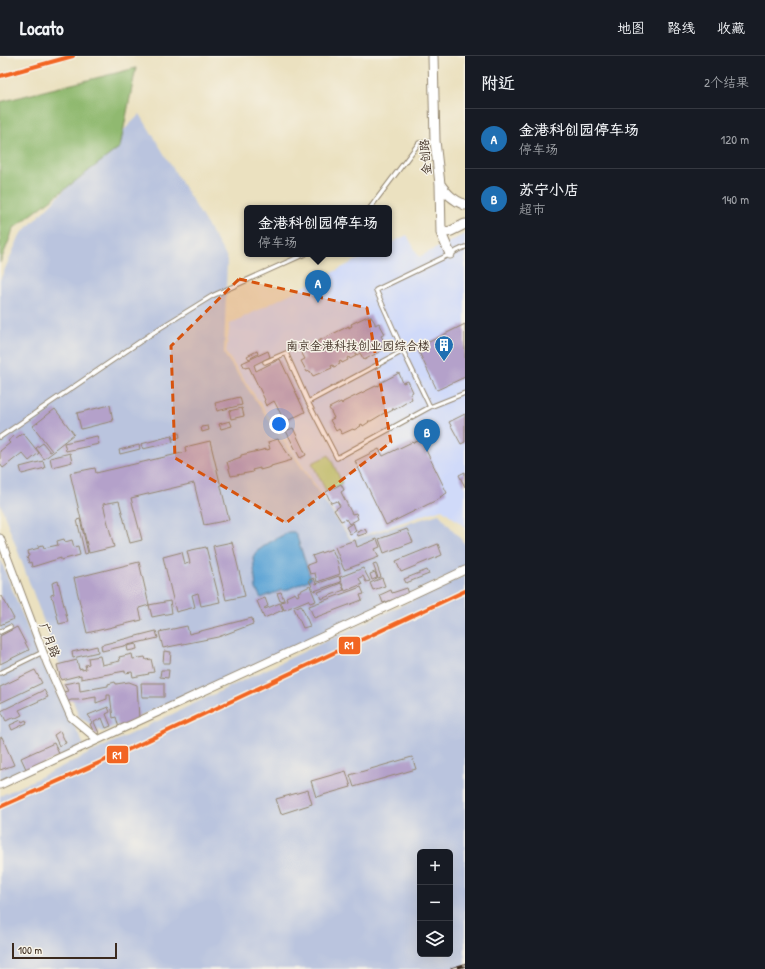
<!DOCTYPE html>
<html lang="zh">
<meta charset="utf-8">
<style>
body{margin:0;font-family:"Patrick Hand","LXGW WenKai TC",sans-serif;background:#242831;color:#f1f3f6}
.controls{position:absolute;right:12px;bottom:12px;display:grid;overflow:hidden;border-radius:6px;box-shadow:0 4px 16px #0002}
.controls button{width:36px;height:36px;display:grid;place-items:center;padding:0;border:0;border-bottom:1px solid #363941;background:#171b24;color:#f1f3f6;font:20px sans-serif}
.scale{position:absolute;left:12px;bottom:10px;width:105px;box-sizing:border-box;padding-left:4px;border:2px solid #3b2a1e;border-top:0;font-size:11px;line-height:14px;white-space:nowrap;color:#3b2a1e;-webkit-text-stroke:3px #f7f3e8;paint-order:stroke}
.you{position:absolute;left:279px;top:368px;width:14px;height:14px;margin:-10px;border:3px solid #fff;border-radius:50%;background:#1a73e8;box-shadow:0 0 0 6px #1a73e833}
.badge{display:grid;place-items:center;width:26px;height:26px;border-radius:50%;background:#1f6fb2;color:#fff;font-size:13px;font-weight:700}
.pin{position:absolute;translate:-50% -33px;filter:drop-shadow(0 1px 2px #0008)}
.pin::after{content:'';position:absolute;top:21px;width:14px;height:12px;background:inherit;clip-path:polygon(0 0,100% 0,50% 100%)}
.popup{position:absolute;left:244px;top:149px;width:148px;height:52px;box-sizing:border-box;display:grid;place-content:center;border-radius:6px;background:#171b24;filter:drop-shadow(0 1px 3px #0005);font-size:13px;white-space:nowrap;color:#9ea1a6}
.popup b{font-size:15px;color:#f1f3f6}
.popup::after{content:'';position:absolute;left:50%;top:100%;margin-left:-8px;border:8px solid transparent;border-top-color:#171b24}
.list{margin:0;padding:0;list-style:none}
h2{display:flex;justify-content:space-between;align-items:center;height:52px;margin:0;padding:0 16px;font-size:17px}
h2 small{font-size:13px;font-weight:400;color:#9ea1a6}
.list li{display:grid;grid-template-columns:26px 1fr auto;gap:12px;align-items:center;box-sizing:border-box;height:60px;padding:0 16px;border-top:1px solid #363941}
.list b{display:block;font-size:15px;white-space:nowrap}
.list p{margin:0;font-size:13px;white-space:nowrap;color:#9ea1a6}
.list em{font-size:13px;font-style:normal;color:#9ea1a6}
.icon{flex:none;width:22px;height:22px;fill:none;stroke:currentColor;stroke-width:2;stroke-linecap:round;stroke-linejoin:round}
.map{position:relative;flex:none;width:465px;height:913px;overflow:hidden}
header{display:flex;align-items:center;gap:24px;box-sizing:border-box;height:56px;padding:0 20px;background:#171b24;border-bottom:1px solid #363941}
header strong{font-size:19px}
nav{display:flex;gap:22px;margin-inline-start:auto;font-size:14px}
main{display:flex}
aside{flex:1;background:#171b24}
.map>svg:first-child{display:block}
.built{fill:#d0daf9}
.industrial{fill:#bac4de;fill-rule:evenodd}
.green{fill:#b6d981;stroke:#788250}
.forest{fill:#90b96f;stroke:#667246}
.water{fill:#61a6d6;stroke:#4e687a}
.building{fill:#b4a1ca}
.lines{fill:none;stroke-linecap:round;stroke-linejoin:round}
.service-casing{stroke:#93866f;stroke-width:5.5}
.minor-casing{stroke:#93866f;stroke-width:9}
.tertiary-casing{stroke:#93866f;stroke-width:11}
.service{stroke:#fff;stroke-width:3.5}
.minor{stroke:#fff;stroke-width:7}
.tertiary{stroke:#fff;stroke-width:9}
.rail-casing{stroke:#3b2a1e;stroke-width:3.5}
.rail{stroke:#f7f3e8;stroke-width:2;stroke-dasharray:6;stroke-linecap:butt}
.rail-1-casing{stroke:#f7f3e8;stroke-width:7}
.rail-1{stroke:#f26522;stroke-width:4}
.marked{fill:#d7540e;fill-opacity:0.2;stroke:#d7540e;stroke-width:3;stroke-dasharray:8 5;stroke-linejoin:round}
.labels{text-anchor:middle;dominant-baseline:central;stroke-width:3;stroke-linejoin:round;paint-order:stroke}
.street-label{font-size:12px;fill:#3b2a1e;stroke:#f7f3e8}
.poi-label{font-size:12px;fill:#3b2a1e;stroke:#f7f3e8;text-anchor:end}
.line-badge{stroke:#f7f3e8;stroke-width:1.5}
.badge-label{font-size:11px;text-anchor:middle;font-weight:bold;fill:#fff}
</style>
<header>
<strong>Locato</strong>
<nav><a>地图</a><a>路线</a><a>收藏</a></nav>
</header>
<main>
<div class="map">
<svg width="465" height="913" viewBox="0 0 465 913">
<rect width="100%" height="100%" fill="#f7f3e8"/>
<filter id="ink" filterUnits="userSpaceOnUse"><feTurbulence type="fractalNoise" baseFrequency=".025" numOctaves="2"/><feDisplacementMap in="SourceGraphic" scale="8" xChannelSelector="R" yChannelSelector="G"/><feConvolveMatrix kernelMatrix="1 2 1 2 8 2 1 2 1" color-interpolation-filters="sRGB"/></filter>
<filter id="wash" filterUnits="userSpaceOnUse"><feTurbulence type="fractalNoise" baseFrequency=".012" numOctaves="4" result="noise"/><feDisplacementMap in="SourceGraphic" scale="16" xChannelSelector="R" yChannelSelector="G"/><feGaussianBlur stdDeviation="0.9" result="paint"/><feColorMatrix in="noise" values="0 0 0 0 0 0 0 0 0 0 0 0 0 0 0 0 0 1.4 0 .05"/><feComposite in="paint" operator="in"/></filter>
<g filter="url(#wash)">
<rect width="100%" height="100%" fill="#ebe1c0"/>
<path class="built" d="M465,178V471L442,453L352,483L226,297L230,268L369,198H389V188L407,179L419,201Z"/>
<path class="industrial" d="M140,58L227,202L224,298L351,484L439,458L465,488V513L249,613L102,676L79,661L0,447V224L20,179Z
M0,502L37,596L84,689L0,728Z
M465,519V913H0V740ZM420,796H450V898H420Z"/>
<path class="green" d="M329,399L342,427L326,435L312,407Z"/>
<path class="forest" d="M136,12L120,91L14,172L0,207V46Z"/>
<path class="water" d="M289,476H294L296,478L311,523L284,535L282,534L261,542L256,533L253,501L256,496L270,486Z"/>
<g id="blocks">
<path class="building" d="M370,259L375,267V269L379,267L385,278L381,280L384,285L380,287L383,294L364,304L360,297L357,299V298L355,299L356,300L350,303L349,301L347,302L348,304L342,307L341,305L339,306L340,308L334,311L333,309L331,310L332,312L313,320L310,315L307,316L301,305L305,303L300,294L312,288L313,289H315L314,287L349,270V272L352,270L351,268Z
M465,268V321L437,334L417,292Z
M257,295L258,298L249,303L247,300Z
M268,295L270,301L254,309L256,315L280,303L305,356L285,366L274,345L266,350L264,345L265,344L249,311L245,312L242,307Z
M399,317L403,327L408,325L413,336L410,338L412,343L394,354V353H392L393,354L387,357L386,356L371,365H368L369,366L363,370L362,368L360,369L361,370L354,374L353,373L342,378L339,373L336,375L330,364L334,362L329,352L341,346L342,348L343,346L378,329V330L380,329V327Z
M240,341L242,349L217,355L215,347Z
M110,349L113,365L81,373L77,357Z
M242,352L244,360L231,363L229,355Z
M55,353L74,378L55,393L56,394L44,403L36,392L43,387L50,396L52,395L33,370Z
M465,358V386L461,388L449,366Z
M230,365L232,370L221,373L219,368Z
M208,370L209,374L202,376L201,371Z
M293,372L306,399L300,402L286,375Z
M23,377L39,397L29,405L22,397L3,412L0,408V395L10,387L8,385L14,380L16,382Z
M179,377L180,381L173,383L172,379Z
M97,380L99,388L66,395L64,387Z
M171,380L173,386L143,393L141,388Z
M278,383L292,404L271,410V411L260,414V412L252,414L253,416L231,420L227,406L241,401V399L267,393V394L270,393L268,386Z
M421,384L447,437L440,441L441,442L386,469L355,405L379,393L383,400L412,386L413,387Z
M210,385L229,464L204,469L194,427L131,442L142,484L130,487L119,445L103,448L114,491L89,497L70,417L95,412L96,417L186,396L185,391Z
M139,389L140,393L120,398L119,394Z
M70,397L72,406L52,411L50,402Z
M43,405L45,412L22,418L20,411Z
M465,416V431L459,419Z
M341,428L344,434L341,436L352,458L356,457L358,463L349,468L346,463L341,465L334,454L340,450L337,445L331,447L326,436Z
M80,463L88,497L85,498L77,464Z
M353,467L356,475L350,478L346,471Z
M365,473L367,477L358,480L357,476Z
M407,473L413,486L384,497L379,483Z
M64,483L65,486L72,484L74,491L78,490L80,499L61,504V502L32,511L31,506L29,507L27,501L29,500L28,495L39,492L38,490L43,489L44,492L58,489L57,485Z
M377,483L380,491L375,493L379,501L344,514L335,491L355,484L357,491Z
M232,486L245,540L226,544L213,490Z
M438,488L442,499L401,516L396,505Z
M206,491L220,546L201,550L198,537L192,539L195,551L176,556L163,501L182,496L185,508L190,507L187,495Z
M332,493L338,507L340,518L317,526L315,517L310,518L307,509L315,506L312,500Z
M139,506L149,549L139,552L142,564L87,577L74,522Z
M376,507L381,521L378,522L373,508Z
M363,512L370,525L366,526L363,520L359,522L362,529H360L345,535L340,521Z
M427,514L429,518L406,527L404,523Z
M375,516L377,522L372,524L370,518Z
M339,520L341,526L314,535L309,524L314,522L316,528Z
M382,522L385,530L373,534L370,527Z
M58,525L68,566L59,568L53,543L51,541V539L54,538L52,527Z
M341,527L344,534L321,543L318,536Z
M310,530L316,545L310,547L308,544L284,554L281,546L287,544L286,541L295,537L297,540L299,539L298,536Z
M361,531L364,538L360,539L362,544L314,562L309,550Z
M407,532L409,538L383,547L380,539L391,534L392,537Z
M281,536L284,544L280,545L277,537Z
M2,540L14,563L0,569V541Z
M265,542L268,550L264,552L265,553L280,547L283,554L264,562L257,545Z
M170,545L172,557L152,561L149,549Z
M301,549L310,570L303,572L294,552Z
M252,562L253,568L218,581L163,592L159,576L187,570L189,578Z
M17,571L29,594L0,608V580Z
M156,575L158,582L102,595L101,589Z
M136,588L137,593L128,595L127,590Z
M97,590L98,596L73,602L72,596Z
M164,595L171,596L170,607H163Z
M132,598L133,603L145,601L146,604L151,603L154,616L148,617L149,618L133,621L132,616L125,617V615L81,623V619L61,624L57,609L77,604L79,613L82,612V614L86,613L85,609L89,608L88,602L100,600L102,609L120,605L119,601Z
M35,614L42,627L0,647V631Z
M161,614H169L168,622L160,621Z
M79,625L80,635L108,630V628L115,626L116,628L129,626L137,629L139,663L119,672L116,661L113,662L110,639H107V643L96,647V641L78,644H71L67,646L63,636L68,635L64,628Z
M141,627H164V641H142Z
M44,634L48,641L19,654L22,659L14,663V661L6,665L1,655Z
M108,651L110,656L106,658L111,670L106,672L102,662L94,666L99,677L95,679L90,668L92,667L90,664L91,663L88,659Z
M21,664L22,666L26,664L27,667L12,674L10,669Z
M60,675L66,687L59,690L54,679Z
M2,681L14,709L0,714V682Z
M54,687L60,700L27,715L21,702Z
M412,701L416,713L354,731L350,719Z
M346,715L351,731L316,741L311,725Z
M308,734L312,748L281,758L276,743Z"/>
</g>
</g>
<g filter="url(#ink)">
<use href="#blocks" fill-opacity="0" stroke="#93866f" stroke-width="1"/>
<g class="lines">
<defs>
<path id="service" d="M370,152L419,87L434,86
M265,306L286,297L308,346L337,402L430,351L465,337
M308,346L403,295
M430,351L403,295L376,234L465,191
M0,381L160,272L212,240L305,198
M0,576L10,571
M0,617L43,596"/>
<path id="minor" d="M0,482L47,607L71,661L97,683
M0,729C155,657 311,587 465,514"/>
<path id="tertiary" d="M433,0L435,85L440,128L441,177L450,198
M440,128C447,138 453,144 465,149
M441,177L451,175L465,168"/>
</defs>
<use href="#service" class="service-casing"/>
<use href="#minor" class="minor-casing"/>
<use href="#tertiary" class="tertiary-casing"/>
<use href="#service" class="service"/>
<use href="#minor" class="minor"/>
<use href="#tertiary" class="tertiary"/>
<defs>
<path id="rail" d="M0,20L73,0
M452,913L465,909"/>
</defs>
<use href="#rail" class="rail-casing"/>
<use href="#rail" class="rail"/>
<defs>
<path id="rail-1" d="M0,20L73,0
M0,751L119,698L465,535"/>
</defs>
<use href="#rail-1" class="rail-1-casing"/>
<use href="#rail-1" class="rail-1"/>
</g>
</g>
<path class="marked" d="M239,223L367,252L391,386L286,467L175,402L171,290Z"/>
<defs>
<symbol id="building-pin" viewBox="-11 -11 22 30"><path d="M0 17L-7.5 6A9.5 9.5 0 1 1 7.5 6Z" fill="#1f6fb2" stroke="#f7f3e8"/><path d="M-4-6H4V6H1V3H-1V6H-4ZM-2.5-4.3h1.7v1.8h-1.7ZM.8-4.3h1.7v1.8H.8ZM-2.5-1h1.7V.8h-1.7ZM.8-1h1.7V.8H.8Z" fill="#fff"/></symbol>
</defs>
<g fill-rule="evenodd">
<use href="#building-pin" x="433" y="278" width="22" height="30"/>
</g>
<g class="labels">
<g class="street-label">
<text transform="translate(425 101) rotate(-95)">金创路</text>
<text transform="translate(50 584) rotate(69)">广月路</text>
</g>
<g class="poi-label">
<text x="430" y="289">南京金港科技创业园综合楼</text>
</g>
</g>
<g class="line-badge">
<rect x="338" y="580" width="23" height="19" rx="4" fill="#f26522"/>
<rect x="106" y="689" width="23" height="19" rx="4" fill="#f26522"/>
</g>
<g class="badge-label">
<text x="349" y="593">R1</text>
<text x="117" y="703">R1</text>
</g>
</svg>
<div class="controls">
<button>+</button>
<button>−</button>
<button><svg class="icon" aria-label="layers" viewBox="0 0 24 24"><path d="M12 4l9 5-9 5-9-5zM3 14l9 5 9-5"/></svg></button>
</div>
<div class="scale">100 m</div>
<div class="you"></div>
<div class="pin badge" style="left:318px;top:247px">A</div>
<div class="popup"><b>金港科创园停车场</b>停车场</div>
<div class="pin badge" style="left:427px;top:396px">B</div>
</div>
<aside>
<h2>附近<small>2个结果</small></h2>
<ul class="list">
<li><span class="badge">A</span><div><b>金港科创园停车场</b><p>停车场</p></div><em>120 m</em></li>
<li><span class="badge">B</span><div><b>苏宁小店</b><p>超市</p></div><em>140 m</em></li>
</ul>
</aside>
</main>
